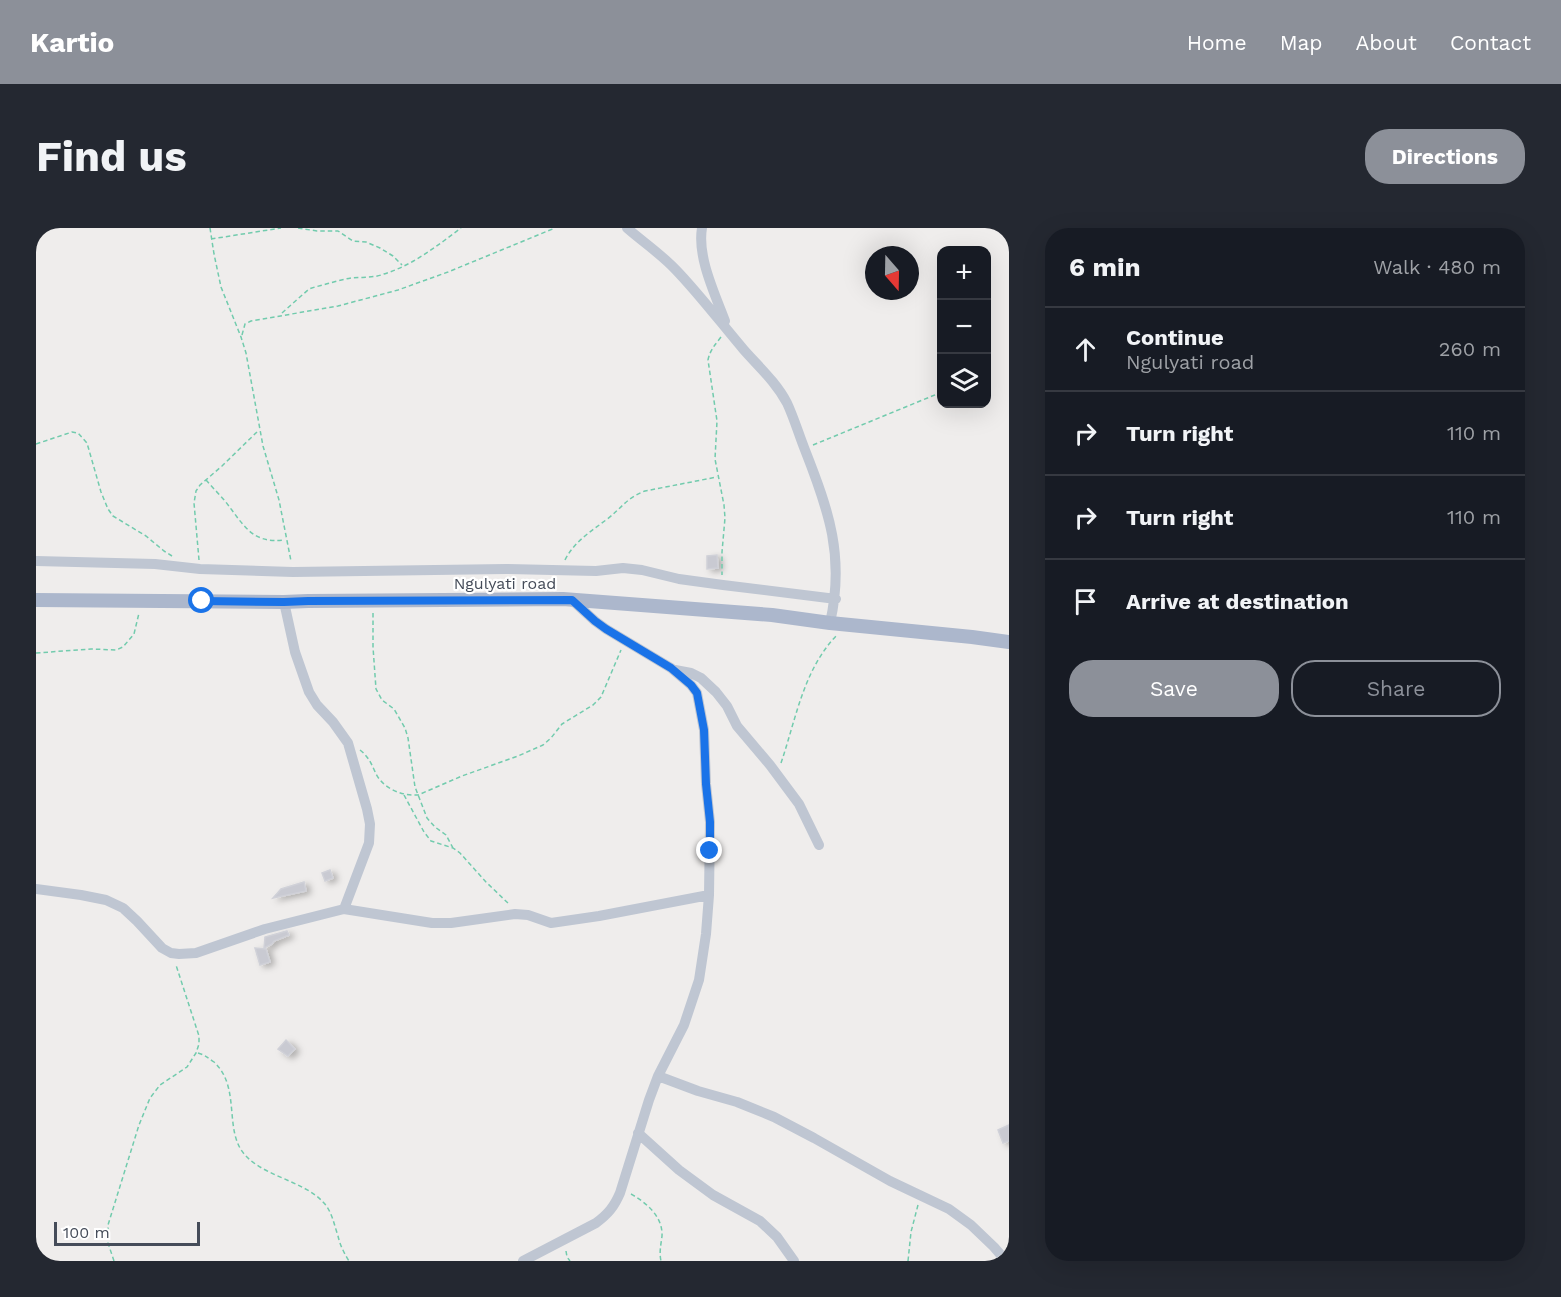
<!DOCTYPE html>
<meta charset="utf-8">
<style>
body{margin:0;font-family:"Work Sans",sans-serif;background:#242831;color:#f1f3f6}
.controls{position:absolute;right:18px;top:18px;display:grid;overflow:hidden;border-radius:12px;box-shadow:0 6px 24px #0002}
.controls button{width:54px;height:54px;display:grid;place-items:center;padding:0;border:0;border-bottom:2px solid #363941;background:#171b24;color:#f1f3f6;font:30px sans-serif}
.compass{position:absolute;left:829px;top:18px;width:54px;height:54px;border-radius:50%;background:#171b24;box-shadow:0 6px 24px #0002;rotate:160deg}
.scale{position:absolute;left:18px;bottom:15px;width:146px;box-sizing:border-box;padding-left:6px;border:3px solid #454c59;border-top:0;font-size:16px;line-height:21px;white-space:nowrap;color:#454c59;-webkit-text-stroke:4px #fff;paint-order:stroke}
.stop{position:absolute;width:18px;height:18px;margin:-14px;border:4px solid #1a73e8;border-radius:50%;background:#fff}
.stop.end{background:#1a73e8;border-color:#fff;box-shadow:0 2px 6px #0008}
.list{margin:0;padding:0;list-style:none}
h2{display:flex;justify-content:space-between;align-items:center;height:78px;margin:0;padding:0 24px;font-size:26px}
h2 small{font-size:20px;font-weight:400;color:#9ea1a6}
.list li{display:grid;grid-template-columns:39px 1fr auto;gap:18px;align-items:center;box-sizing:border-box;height:84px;padding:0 24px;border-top:2px solid #363941}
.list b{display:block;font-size:22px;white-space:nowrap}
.list p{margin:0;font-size:20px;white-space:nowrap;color:#9ea1a6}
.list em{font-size:20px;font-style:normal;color:#9ea1a6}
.actions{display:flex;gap:12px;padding:18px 24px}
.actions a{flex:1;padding:14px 0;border:2px solid #8c9099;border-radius:24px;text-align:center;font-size:21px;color:#8c9099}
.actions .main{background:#8c9099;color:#fff}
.icon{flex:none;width:33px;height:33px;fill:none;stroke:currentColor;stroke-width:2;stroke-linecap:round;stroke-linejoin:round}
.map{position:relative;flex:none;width:973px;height:1033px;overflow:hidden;border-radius:24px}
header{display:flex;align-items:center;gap:36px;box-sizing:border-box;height:84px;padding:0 30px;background:#8c9099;color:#fff}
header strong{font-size:28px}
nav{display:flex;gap:33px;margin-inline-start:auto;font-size:21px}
.intro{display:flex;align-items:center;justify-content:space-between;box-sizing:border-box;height:144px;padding:0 36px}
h1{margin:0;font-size:42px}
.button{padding:15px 27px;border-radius:24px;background:#8c9099;color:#fff;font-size:21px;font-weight:700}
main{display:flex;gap:36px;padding:0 36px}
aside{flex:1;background:#171b24;border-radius:24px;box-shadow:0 6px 24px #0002}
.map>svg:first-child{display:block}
.building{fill:#c9cad2;stroke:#d0d1d8;stroke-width:1.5;filter:url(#shadow)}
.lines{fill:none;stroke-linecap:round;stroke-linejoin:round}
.path{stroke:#72cbad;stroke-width:1.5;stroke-dasharray:4.5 3;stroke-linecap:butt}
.minor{stroke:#bfc6d2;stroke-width:10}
.major{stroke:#acb7cc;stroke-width:14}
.route{stroke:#1a73e8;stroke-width:8}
.labels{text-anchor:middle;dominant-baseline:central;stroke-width:4.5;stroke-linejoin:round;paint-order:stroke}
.street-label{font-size:16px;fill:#454c59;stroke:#fff}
</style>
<header>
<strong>Kartio</strong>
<nav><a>Home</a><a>Map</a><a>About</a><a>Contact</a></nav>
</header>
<div class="intro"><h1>Find us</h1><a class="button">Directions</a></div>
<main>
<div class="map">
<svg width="973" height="1033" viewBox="0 0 973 1033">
<defs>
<filter id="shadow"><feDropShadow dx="4.5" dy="2.5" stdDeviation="3" flood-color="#0004"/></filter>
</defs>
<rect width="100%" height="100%" fill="#efedec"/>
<path class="building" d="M681,327L682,340L671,341V328Z
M294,642L297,650L289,653L286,645Z
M268,654L270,663L237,670L245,661Z
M251,703L253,707L238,713L236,716L228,720L229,709Z
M219,720L230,721L234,734L224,737Z
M250,812L259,821L252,828L242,821Z
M973,897V913L967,915L962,902Z"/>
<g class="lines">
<path class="path" d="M174,0L178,26L185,59L205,109L210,125L227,218L243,272L255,333
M262,0L281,3H302L317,13L330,14L344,20L357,28L366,37
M175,11L245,0
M246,85L273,61L279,59C291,56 303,52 315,50C326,49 338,50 348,46C377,37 401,18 425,0
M206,107L209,96L215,93L302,78L362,62L412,44L519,0
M685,109C679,117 674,122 672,132L681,193L679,231L688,277L689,290L686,324V347
M0,216L36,204L42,205L51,215L65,264L72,281L77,288L110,308L128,323L136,328
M777,217L906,164
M170,252C176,259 183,266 189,273C208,297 215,316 249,312
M163,332L158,275L160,263L164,257L186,238L223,202
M529,332C538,314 554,304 570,292C585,281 590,270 609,263L681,249
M337,385V419L340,461L346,472L358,481L369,500L372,510L379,559L391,590L399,599L410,607L417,620
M0,425L55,421L80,422L87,419L98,406L103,385
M324,522C333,529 336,537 340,546C348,561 366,568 382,567L426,548L482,528L507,517L515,510L526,496L557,477L565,469L585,422
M745,535C760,491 767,443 800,408
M368,567L388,604L395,613L417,620L424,625L450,654L474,677
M162,825C169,827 172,830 178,834C203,857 190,895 204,920C220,948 267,951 288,975C296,984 298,996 302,1008C304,1017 308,1025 313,1033
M595,966C611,975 627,989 626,1008C625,1017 623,1024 625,1033
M530,1023L531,1029L534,1033
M78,1033L72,1015V997L103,897L114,870L124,857L151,839L160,825L163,816V808L140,737
M872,1033L875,1004L882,977"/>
<path class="minor" d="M591,0C607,14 625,26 640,42C664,67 685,95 708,122C723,139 740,154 751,175C758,190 763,207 769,222C793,283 809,329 794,395
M666,0C661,29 679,66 689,93
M0,333L119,336L164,341L257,344L470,341L560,343L587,340L606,342L643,351L687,357L800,371
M248,374L259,424L273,464L281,477L297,494L312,515L331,581L334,596L333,615L308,681
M639,442L655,445L665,450L680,464L691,478L701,498L734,537L763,576L783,617
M0,661L45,667L70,672L87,680L101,693L126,720L135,725L143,726L160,725L229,701L308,681L396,695H415L479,686L492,687L515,695L563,688L673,667
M622,848L662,863L701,874L738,889L778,910L854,953L913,981L935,997L958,1019L970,1033
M602,905L643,942L677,967L724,993L741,1009L758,1033
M487,1033L560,995C572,986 578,979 584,965L613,872L622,848L648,797L663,752L670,706L673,667L674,594L670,556L668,502L661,465L655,457L635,440L570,401L559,393L536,372"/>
<path class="major" d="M0,372L248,374L272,373L527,371L736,387L794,395L936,409L973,414"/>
</g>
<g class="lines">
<path class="route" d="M166,373L248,374L272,373L536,372L559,393L570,401L635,440L655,457L661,465L668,502L670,556L674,594V623"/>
</g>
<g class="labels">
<g class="street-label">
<text x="469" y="355">Ngulyati road</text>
</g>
</g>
</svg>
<div class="controls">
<button>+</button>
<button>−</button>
<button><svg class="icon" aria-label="layers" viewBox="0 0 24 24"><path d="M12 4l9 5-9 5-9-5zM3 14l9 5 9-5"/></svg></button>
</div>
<svg class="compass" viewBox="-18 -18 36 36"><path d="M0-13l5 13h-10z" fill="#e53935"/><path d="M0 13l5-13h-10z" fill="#9ea1a6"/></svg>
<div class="scale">100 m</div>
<div class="stop" style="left:166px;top:373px"></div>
<div class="stop end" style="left:674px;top:623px"></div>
</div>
<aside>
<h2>6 min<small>Walk · 480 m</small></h2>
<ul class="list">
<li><svg class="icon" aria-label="ahead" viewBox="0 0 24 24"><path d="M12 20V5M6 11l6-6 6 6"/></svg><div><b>Continue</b><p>Ngulyati road</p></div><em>260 m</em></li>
<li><svg class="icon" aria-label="right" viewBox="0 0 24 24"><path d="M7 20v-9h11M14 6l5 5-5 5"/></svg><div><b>Turn right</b></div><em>110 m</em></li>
<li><svg class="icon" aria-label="right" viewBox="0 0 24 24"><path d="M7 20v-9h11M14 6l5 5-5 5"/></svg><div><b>Turn right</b></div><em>110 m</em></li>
<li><svg class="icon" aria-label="arrive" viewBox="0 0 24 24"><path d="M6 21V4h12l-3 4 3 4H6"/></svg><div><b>Arrive at destination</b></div></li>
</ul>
<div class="actions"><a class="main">Save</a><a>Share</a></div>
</aside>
</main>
